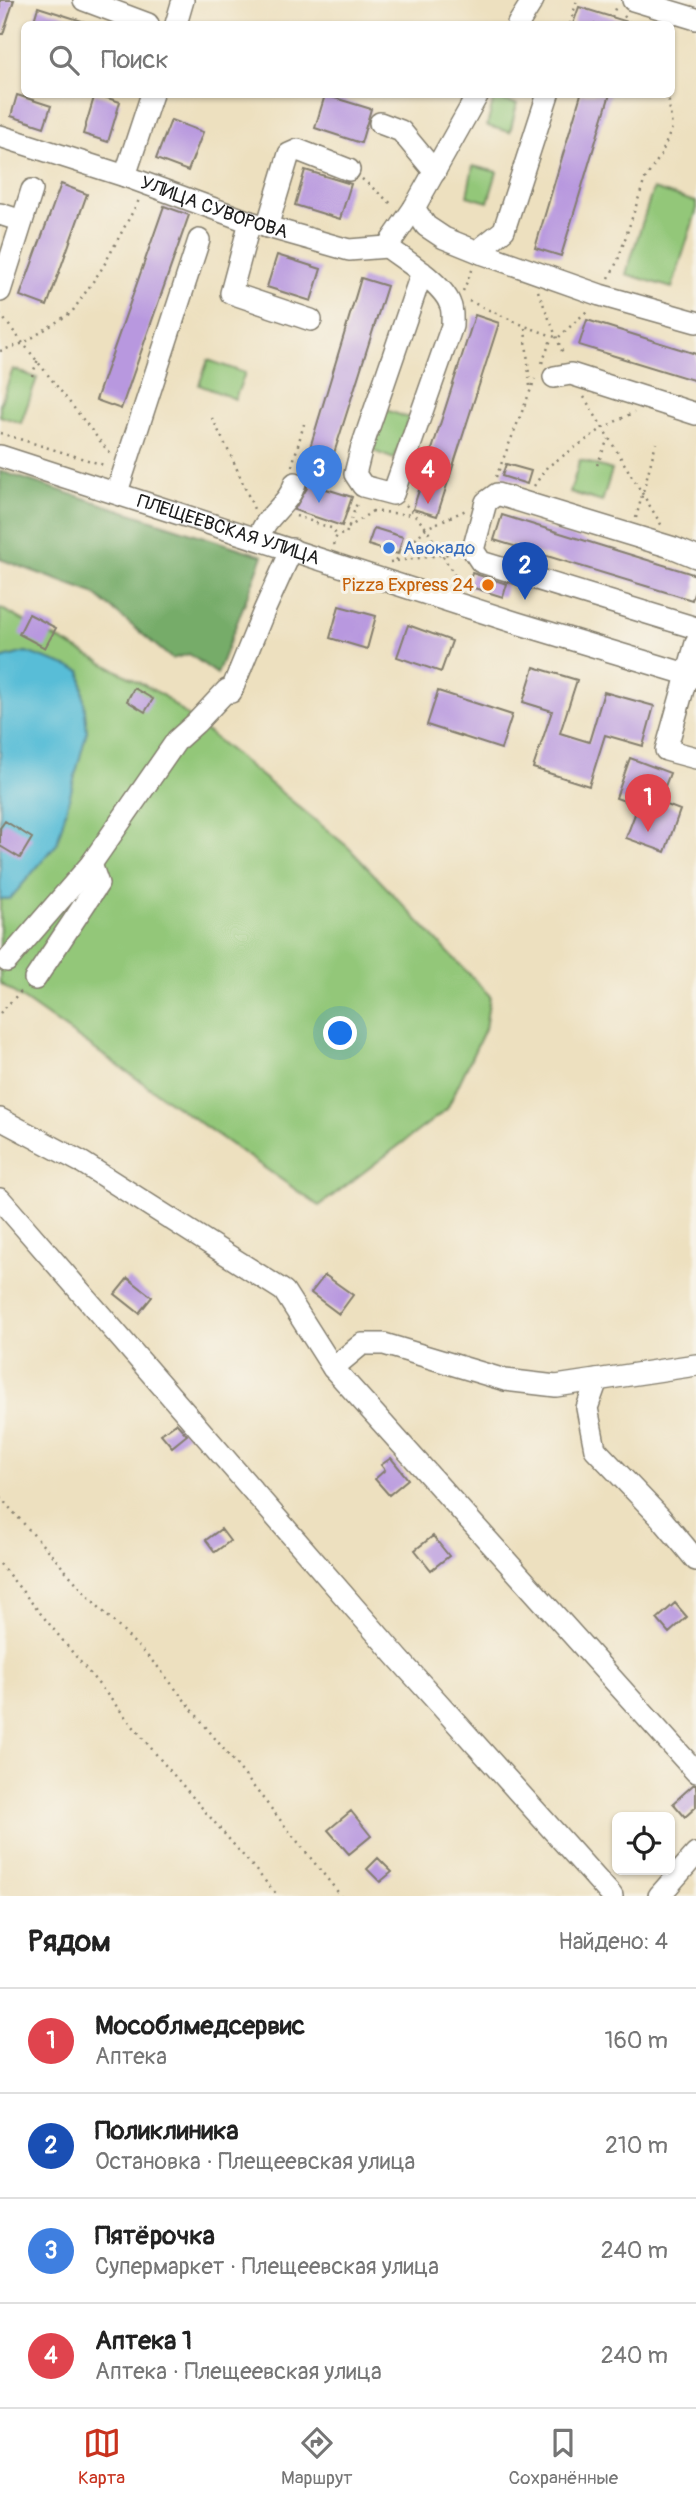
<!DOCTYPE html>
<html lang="ru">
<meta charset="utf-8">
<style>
body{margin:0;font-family:Pangolin,sans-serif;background:#f6f6f6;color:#222}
.controls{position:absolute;right:21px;bottom:21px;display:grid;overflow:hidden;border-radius:10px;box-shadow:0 2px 5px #0004}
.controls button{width:63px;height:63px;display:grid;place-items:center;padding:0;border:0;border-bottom:2px solid #e0e0e0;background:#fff;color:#222;font:35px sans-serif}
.you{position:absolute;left:341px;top:1034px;width:24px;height:24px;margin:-18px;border:5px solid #fff;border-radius:50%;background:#1a73e8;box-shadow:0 0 0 10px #1a73e833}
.badge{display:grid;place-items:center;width:46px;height:46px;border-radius:50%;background:#c8321e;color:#fff;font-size:23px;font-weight:700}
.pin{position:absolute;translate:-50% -58px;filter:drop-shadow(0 2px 4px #0008)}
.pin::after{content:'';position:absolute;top:37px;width:24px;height:21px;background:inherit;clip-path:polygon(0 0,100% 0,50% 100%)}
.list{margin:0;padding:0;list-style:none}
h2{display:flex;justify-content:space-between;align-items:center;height:91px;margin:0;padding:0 28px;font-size:30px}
h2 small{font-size:23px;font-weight:400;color:#767676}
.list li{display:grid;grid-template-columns:46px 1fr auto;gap:21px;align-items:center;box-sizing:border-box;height:105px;padding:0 28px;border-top:2px solid #e0e0e0}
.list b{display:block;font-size:26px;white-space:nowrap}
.list p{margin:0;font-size:23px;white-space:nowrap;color:#767676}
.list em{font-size:23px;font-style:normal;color:#767676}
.icon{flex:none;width:38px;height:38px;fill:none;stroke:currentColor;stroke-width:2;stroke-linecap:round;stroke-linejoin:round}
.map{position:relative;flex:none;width:696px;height:1896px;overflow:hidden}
.search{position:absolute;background:#fff;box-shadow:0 2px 5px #0004;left:21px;right:21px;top:21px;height:77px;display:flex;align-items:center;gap:18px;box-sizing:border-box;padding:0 24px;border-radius:10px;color:#767676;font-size:26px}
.sheet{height:511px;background:#fff}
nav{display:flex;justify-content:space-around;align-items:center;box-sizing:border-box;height:98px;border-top:2px solid #e0e0e0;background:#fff;font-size:19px;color:#767676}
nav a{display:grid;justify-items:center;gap:4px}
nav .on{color:#c8321e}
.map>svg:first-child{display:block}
.green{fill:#93c779;stroke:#58724a;stroke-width:2}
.forest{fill:#76ac69;stroke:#496442;stroke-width:2}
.water{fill:#59bdd7;stroke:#3a6c7a;stroke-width:2}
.building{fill:#b898df}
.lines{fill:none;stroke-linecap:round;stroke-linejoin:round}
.minor-casing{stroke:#847e6e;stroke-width:24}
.path{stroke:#847e6e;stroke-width:2.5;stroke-dasharray:2 5;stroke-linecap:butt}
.minor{stroke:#fff;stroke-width:21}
.shop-dot{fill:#3f7fe0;stroke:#f7f3e8;stroke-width:2.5}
.food-dot{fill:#e8710a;stroke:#f7f3e8;stroke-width:2.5}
.labels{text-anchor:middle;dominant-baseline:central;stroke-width:6;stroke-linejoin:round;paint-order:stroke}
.street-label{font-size:19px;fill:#1c1c1c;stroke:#f7f3e8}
.shop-label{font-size:19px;fill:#366cbe;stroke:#f7f3e8;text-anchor:start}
.food-label{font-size:19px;fill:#c56008;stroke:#f7f3e8;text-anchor:end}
</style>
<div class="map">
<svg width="696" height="1896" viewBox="0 0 696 1896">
<rect width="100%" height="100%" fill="#f7f3e8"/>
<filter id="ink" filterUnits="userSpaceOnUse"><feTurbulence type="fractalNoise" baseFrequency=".0143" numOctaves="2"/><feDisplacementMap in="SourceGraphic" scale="14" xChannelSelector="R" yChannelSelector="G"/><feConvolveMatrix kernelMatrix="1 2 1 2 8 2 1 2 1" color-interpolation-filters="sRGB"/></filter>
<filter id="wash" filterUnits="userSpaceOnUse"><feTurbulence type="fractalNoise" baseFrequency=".00686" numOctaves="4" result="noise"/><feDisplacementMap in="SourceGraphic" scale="28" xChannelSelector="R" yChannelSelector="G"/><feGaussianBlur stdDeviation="1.57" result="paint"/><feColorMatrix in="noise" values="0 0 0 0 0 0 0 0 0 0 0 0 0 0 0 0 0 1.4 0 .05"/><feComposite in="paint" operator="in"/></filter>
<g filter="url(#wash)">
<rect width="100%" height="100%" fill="#ede0bf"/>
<path class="green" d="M494,98L517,104L510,132L487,126Z
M473,166L497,172L488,202L467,196Z
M653,189L696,202V212L672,288L626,274Z
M208,360L245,373L235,399L199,385Z
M13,369L37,378L21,423L0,416V405Z
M383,409L409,418L394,459L368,449Z
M580,460L612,470L602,502L570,492Z
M0,608L161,694L348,847L490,996L485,1029L447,1109L319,1206L0,983V899H10L26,652L0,659Z"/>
<path class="forest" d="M0,471L263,556L217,674L189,654L172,659L93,593L0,559Z"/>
<path class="water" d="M26,652L81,671L87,731L57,844L10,899H0V659Z"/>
<g id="blocks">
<path class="building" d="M0,0H14L3,34H0Z
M38,7L85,22V24H33Z
M579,7L628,22L627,24H573Z
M95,94L120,102L108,142L83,134Z
M581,94H610L561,256L535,248Z
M17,95L51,106L44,127L11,116Z
M325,95L371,109L361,143L315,128Z
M171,120L203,132L188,171L156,159Z
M305,170L351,184L340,219L295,205Z
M61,184L87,194L47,306L20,296Z
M164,206L189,215L121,409L96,400Z
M277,255L321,269L311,301L267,287Z
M361,278L387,286L323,488L352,497L342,526L294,510L307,488L306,472L303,471Z
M475,315L499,323L437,516L413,509Z
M587,320L696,354V381L579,345Z
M506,464L531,471L527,484L502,476Z
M502,515L696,575V587L692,600L494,540Z
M374,528L403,537L398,554L368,545Z
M472,573L507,584L503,597L468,586Z
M339,606L376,616L367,649L330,638Z
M29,614L56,628L45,648L19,634Z
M408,625L452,641L441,672L397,657Z
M534,667L577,680L560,733L589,742L604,692L654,706L643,746L605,735L589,786L533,768L552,711L523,702Z
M134,688L153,699L145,712L127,701Z
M438,691L512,715L501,749L427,725Z
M630,758L670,773L659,802L680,810L665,852L626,838L638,806L616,798Z
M5,821L32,838L20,858L0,846V828Z
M325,1275L353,1295L339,1314L311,1293Z
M128,1278L152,1297L139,1313L115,1294Z
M176,1423L187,1435L172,1447L161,1434Z
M391,1458L408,1479L389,1495L375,1479L385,1470L381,1465Z
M221,1529L230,1541L215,1552L206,1540Z
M433,1536L449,1556L431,1570L415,1550Z
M675,1603L687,1617L669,1633L657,1619Z
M693,1785H696V1807L685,1817L673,1803Z
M351,1811L371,1836L349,1854L328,1830Z
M378,1858L392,1872L380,1882L367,1869Z"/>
</g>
</g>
<g filter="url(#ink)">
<use href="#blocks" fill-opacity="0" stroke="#847e6e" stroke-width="2"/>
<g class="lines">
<defs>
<g id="minor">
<path d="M84,0L148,24"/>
<path d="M633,0L696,19"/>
<path d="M176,24L183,0"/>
<path d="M518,24L533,0"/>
<path d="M380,123L401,131L435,172"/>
<path id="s1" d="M0,136L125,176L250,222L349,250L387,247L414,208L478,94"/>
<path d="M125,176L152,94"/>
<path d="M414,208L426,226L444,238L481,253L600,295L696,322"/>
<path d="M0,214L22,221"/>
<path d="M250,222L231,293L311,320"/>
<path d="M267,227L289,154L298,150L349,170"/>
<path d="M387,247C404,259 443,284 450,304C453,310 452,320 452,326L393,494L363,486L355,474L361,450L422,272"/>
<path d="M481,253L484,246L504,230L548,94"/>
<path d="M0,291L32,190"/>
<path d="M554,377L571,374L696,414"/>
<path id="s2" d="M0,456L517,623L696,677"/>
<path d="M117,492L199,240"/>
<path d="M259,538C264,516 289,505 295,483"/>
<path d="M696,557L674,548L497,494L486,502L473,550L481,562L696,628"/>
<path d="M696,643L666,750L696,758"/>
<path d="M231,692L264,611L292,549"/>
<path d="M7,961L91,864L177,740L196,723L227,690"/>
<path d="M35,979L98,884L91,864"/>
<path d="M0,1119L83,1163L284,1291L333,1368L696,1772"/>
<path d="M0,1199L398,1658L612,1896"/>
<path d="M333,1368L362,1344H384L505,1380L556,1386L696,1365"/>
<path d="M597,1380L587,1408L595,1449L660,1517L696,1560"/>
<path d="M659,1896L696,1854"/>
</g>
</defs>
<use href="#minor" class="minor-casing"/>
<path class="path" d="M624,16L631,24
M612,17L616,6
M570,24L577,0
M362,179L394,206
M609,278L618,260L645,179L661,155L672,128L668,94
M463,291L473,268
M538,291L564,356
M469,301L525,326L558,338L588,310
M0,314L111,455
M525,328L530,387
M0,351L24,343L72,312L103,267L139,200
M542,363L552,337
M32,376L38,359
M584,397L662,526
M212,418L233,460L254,509
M0,433L107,466
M597,465L608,439
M292,466L304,424
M496,477L535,379
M534,486L547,467L603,428L634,412
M406,505L426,528L461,586
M372,511L413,515
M296,516L331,528L337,535
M636,518L656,443
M348,528L377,508
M333,545L337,535L346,534L357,503
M396,560L426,528L466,510
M390,562L456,553
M0,1013L22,990
M0,1497L89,1597L158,1667L341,1896
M0,1564L160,1759L278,1896"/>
<use href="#minor" class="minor"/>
</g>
</g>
<circle class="shop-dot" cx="389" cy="548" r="7"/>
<circle class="food-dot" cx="488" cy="585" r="7"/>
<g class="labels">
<g class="street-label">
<text stroke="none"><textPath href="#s1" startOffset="226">УЛИЦА СУВОРОВА</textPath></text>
<text stroke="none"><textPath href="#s2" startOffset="240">ПЛЕЩЕЕВСКАЯ УЛИЦА</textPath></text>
</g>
<g class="shop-label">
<text x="403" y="548">Авокадо</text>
</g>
<g class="food-label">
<text x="474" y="585">Pizza Express 24</text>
</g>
</g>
</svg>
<div class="controls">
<button><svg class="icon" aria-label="locate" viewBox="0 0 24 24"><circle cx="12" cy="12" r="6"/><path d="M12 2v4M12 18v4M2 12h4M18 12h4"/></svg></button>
</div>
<div class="you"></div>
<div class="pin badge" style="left:648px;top:832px;background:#e0444e">1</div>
<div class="pin badge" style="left:525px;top:600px;background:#1a4fb4">2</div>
<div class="pin badge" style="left:319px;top:503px;background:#3f7fe0">3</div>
<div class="pin badge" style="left:428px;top:504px;background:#e0444e">4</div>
<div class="search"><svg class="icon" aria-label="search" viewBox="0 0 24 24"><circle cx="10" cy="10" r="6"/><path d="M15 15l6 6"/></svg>Поиск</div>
</div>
<section class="sheet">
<h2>Рядом<small>Найдено: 4</small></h2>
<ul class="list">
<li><span class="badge" style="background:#e0444e">1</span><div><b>Мособлмедсервис</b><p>Аптека</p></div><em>160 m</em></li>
<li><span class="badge" style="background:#1a4fb4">2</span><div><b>Поликлиника</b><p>Остановка · Плещеевская улица</p></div><em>210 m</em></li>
<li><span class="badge" style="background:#3f7fe0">3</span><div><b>Пятёрочка</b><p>Супермаркет · Плещеевская улица</p></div><em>240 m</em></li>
<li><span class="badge" style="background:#e0444e">4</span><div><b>Аптека 1</b><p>Аптека · Плещеевская улица</p></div><em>240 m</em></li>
</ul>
</section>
<nav>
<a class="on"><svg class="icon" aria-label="map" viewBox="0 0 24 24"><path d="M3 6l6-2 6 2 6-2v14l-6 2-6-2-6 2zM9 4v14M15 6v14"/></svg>Карта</a>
<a><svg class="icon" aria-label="directions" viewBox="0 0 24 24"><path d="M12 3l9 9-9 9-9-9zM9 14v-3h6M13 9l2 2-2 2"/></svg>Маршрут</a>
<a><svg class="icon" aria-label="saved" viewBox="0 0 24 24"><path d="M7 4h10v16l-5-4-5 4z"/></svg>Сохранённые</a>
</nav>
